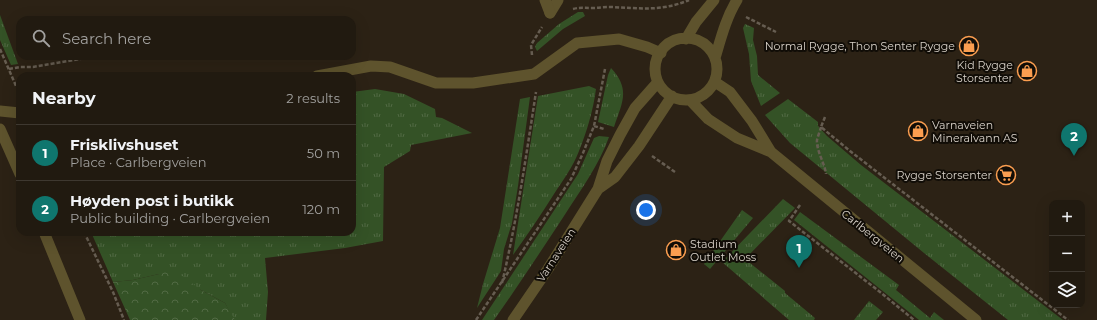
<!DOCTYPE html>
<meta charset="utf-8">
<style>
body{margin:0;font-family:Montserrat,sans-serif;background:#292319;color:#f1f3f6}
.controls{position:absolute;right:12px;bottom:12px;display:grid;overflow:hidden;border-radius:8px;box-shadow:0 4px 16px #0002}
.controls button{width:36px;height:36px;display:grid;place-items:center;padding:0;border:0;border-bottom:1px solid #3e3830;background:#211a10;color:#f1f3f6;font:20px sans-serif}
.you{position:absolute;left:646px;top:210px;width:14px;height:14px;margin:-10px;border:3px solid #fff;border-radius:50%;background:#1a73e8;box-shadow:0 0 0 6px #1a73e833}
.badge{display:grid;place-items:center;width:26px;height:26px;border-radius:50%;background:#0f766e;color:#fff;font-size:13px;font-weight:700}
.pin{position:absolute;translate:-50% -33px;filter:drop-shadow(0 1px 2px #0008)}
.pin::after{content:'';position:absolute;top:21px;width:14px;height:12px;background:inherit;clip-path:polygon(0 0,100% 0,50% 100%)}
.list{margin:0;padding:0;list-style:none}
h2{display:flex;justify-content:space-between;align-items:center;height:52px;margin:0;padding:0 16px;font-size:17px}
h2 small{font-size:13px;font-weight:400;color:#a2a19f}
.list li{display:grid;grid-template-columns:26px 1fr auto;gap:12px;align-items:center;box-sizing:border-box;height:56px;padding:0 16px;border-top:1px solid #3e3830}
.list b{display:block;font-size:15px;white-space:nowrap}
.list p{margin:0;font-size:13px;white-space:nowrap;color:#a2a19f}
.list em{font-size:13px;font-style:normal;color:#a2a19f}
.icon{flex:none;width:22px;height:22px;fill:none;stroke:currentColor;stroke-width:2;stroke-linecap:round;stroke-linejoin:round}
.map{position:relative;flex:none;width:1097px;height:320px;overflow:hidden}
.search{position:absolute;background:#211a10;box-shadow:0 4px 16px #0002;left:16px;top:16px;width:340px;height:44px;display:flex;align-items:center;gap:10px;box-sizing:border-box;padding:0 14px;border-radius:12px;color:#a2a19f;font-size:15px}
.panel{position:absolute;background:#211a10;box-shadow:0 4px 16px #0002;left:16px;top:72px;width:340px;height:164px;border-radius:12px}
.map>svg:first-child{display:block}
.grass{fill:url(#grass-tufts)}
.forest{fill:url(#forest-crowns)}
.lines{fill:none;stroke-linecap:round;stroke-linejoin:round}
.path{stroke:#665d51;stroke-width:2.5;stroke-dasharray:4 2;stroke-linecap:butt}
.service{stroke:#5e532d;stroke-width:11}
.minor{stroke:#5e532d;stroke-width:11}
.tertiary{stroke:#5e532d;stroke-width:11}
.labels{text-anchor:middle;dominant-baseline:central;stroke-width:4;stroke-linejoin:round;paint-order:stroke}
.poi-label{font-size:11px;fill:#d9d2c9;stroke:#110d07;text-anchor:end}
.street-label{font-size:11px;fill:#d9d2c9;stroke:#110d07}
</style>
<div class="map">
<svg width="1097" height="320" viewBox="0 0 1097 320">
<defs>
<pattern id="grass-tufts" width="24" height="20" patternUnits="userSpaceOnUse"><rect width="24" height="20" fill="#345226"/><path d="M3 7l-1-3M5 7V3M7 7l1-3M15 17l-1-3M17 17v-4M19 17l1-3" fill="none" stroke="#516a44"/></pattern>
<pattern id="forest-crowns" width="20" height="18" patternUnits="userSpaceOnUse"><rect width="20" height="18" fill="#345226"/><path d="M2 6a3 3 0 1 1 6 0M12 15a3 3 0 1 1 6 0" fill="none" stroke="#516a44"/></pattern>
</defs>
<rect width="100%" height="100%" fill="#2c2215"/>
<path class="grass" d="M578,12H583L585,16L563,29L537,51L535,47L537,43L559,24Z
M0,15L18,64L11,65L0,40Z
M745,24L754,28L753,40L757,56L758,75L780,93L761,106L751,81L749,54L743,28Z
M611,68C631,90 622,102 614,127L598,122L608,75Z
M589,86L596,89C593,111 587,131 579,151C573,167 563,180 554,194C541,215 527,235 513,255L538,96Z
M375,89L404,94L435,109L436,117L442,118L472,133L411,145L410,151L384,167L383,241L345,248L265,258L268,292L266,320H234L225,303L201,290L159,274L133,280L113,282L91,232H352V92Z
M530,97L518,186L512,223L504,249L501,271L477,308L483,284L500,228L520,99Z
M788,99L818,122V126L827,136L861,165L1063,320H1008L924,253L790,143L765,115Z
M599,136L609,137C599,165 580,191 564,216C541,251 518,286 494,320H482L578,174L594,138Z
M783,199L795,208L745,259L785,291V293L815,318L814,320H789L722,262Z
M742,210L753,218L710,269L704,264Z
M800,212L899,285L896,290L930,318L934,312L944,320H919L794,220Z
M869,301L883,312L876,320H854Z"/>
<path class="forest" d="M169,266L201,290L225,303L235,320H130L113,282L133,280L159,274Z"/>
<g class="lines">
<path class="path" d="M573,9C580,7 585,8 591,8C598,8 604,7 610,7C639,8 661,12 689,0
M746,17L776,32
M0,49L16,86
M532,55L531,45L542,27
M9,69L20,67H33L97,56
M825,117L821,127L850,151L1068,320
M594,126L604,129
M821,127C820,131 818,136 817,140C816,150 825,164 826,174
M652,156L675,172
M800,205L789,221L880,292L914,320
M84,232L113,292L124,320
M502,283C517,220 526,156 536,92
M476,320L571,179L583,153L594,126L605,69"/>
<path class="service" d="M550,13L558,0"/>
<path class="minor" d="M545,0L550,13
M317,76L371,66L390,67L436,83H473L534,74L577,43L619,39L647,47L661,53
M0,111L20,113
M0,129L20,174
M44,232L80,320"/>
<path class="tertiary" d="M655 69a31 31 0 1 1 62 0a31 31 0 1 1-62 0Z
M686,39L696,22L714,0
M715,58C721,38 726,18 737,0
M715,82L730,92L752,121L771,152
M690,100L708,119L737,138L771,152L976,320
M598,189L615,177L639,146L672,96
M513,320L548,269L598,189L607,161L620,135L635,108L658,82"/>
</g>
<defs>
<symbol id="shop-ring" viewBox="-11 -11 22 22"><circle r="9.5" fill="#110d07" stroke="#fb9e50" stroke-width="1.5"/><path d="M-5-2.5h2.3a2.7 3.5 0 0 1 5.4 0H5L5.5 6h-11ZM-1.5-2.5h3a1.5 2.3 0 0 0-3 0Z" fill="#fb9e50"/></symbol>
<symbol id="supermarket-ring" viewBox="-11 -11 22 22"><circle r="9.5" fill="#110d07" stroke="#fb9e50" stroke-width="1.5"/><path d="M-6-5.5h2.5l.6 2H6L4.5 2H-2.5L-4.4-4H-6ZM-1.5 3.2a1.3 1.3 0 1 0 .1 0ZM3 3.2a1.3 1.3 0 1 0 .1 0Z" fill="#fb9e50"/></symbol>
</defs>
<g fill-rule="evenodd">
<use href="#shop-ring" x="958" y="35" width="22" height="22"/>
<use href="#shop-ring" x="1016" y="60" width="22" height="22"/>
<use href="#shop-ring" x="907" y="120" width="22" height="22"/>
<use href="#supermarket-ring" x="995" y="164" width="22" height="22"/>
<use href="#shop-ring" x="665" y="239" width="22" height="22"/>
</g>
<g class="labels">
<g class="poi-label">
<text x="955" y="46">Normal Rygge, Thon Senter Rygge</text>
<text x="1013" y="65">Kid Rygge<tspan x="1013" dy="13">Storsenter</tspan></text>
<text x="932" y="125" text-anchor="start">Varnaveien<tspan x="932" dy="13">Mineralvann AS</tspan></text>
<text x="992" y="175">Rygge Storsenter</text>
<text x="690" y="244" text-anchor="start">Stadium<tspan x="690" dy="13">Outlet Moss</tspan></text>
</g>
<g class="street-label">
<text transform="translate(873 236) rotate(39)">Carlbergveien</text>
<text transform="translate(556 255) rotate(-57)">Varnaveien</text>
</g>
</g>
</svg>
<div class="controls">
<button>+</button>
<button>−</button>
<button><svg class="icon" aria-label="layers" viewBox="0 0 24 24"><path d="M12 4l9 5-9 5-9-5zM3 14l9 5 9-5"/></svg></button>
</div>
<div class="you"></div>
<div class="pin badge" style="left:799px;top:268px">1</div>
<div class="pin badge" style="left:1074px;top:156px">2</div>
<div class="search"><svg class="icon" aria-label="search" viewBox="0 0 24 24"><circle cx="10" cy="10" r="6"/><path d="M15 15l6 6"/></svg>Search here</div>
<section class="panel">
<h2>Nearby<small>2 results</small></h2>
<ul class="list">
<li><span class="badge">1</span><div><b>Frisklivshuset</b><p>Place · Carlbergveien</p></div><em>50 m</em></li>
<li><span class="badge">2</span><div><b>Høyden post i butikk</b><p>Public building · Carlbergveien</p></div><em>120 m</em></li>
</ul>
</section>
</div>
